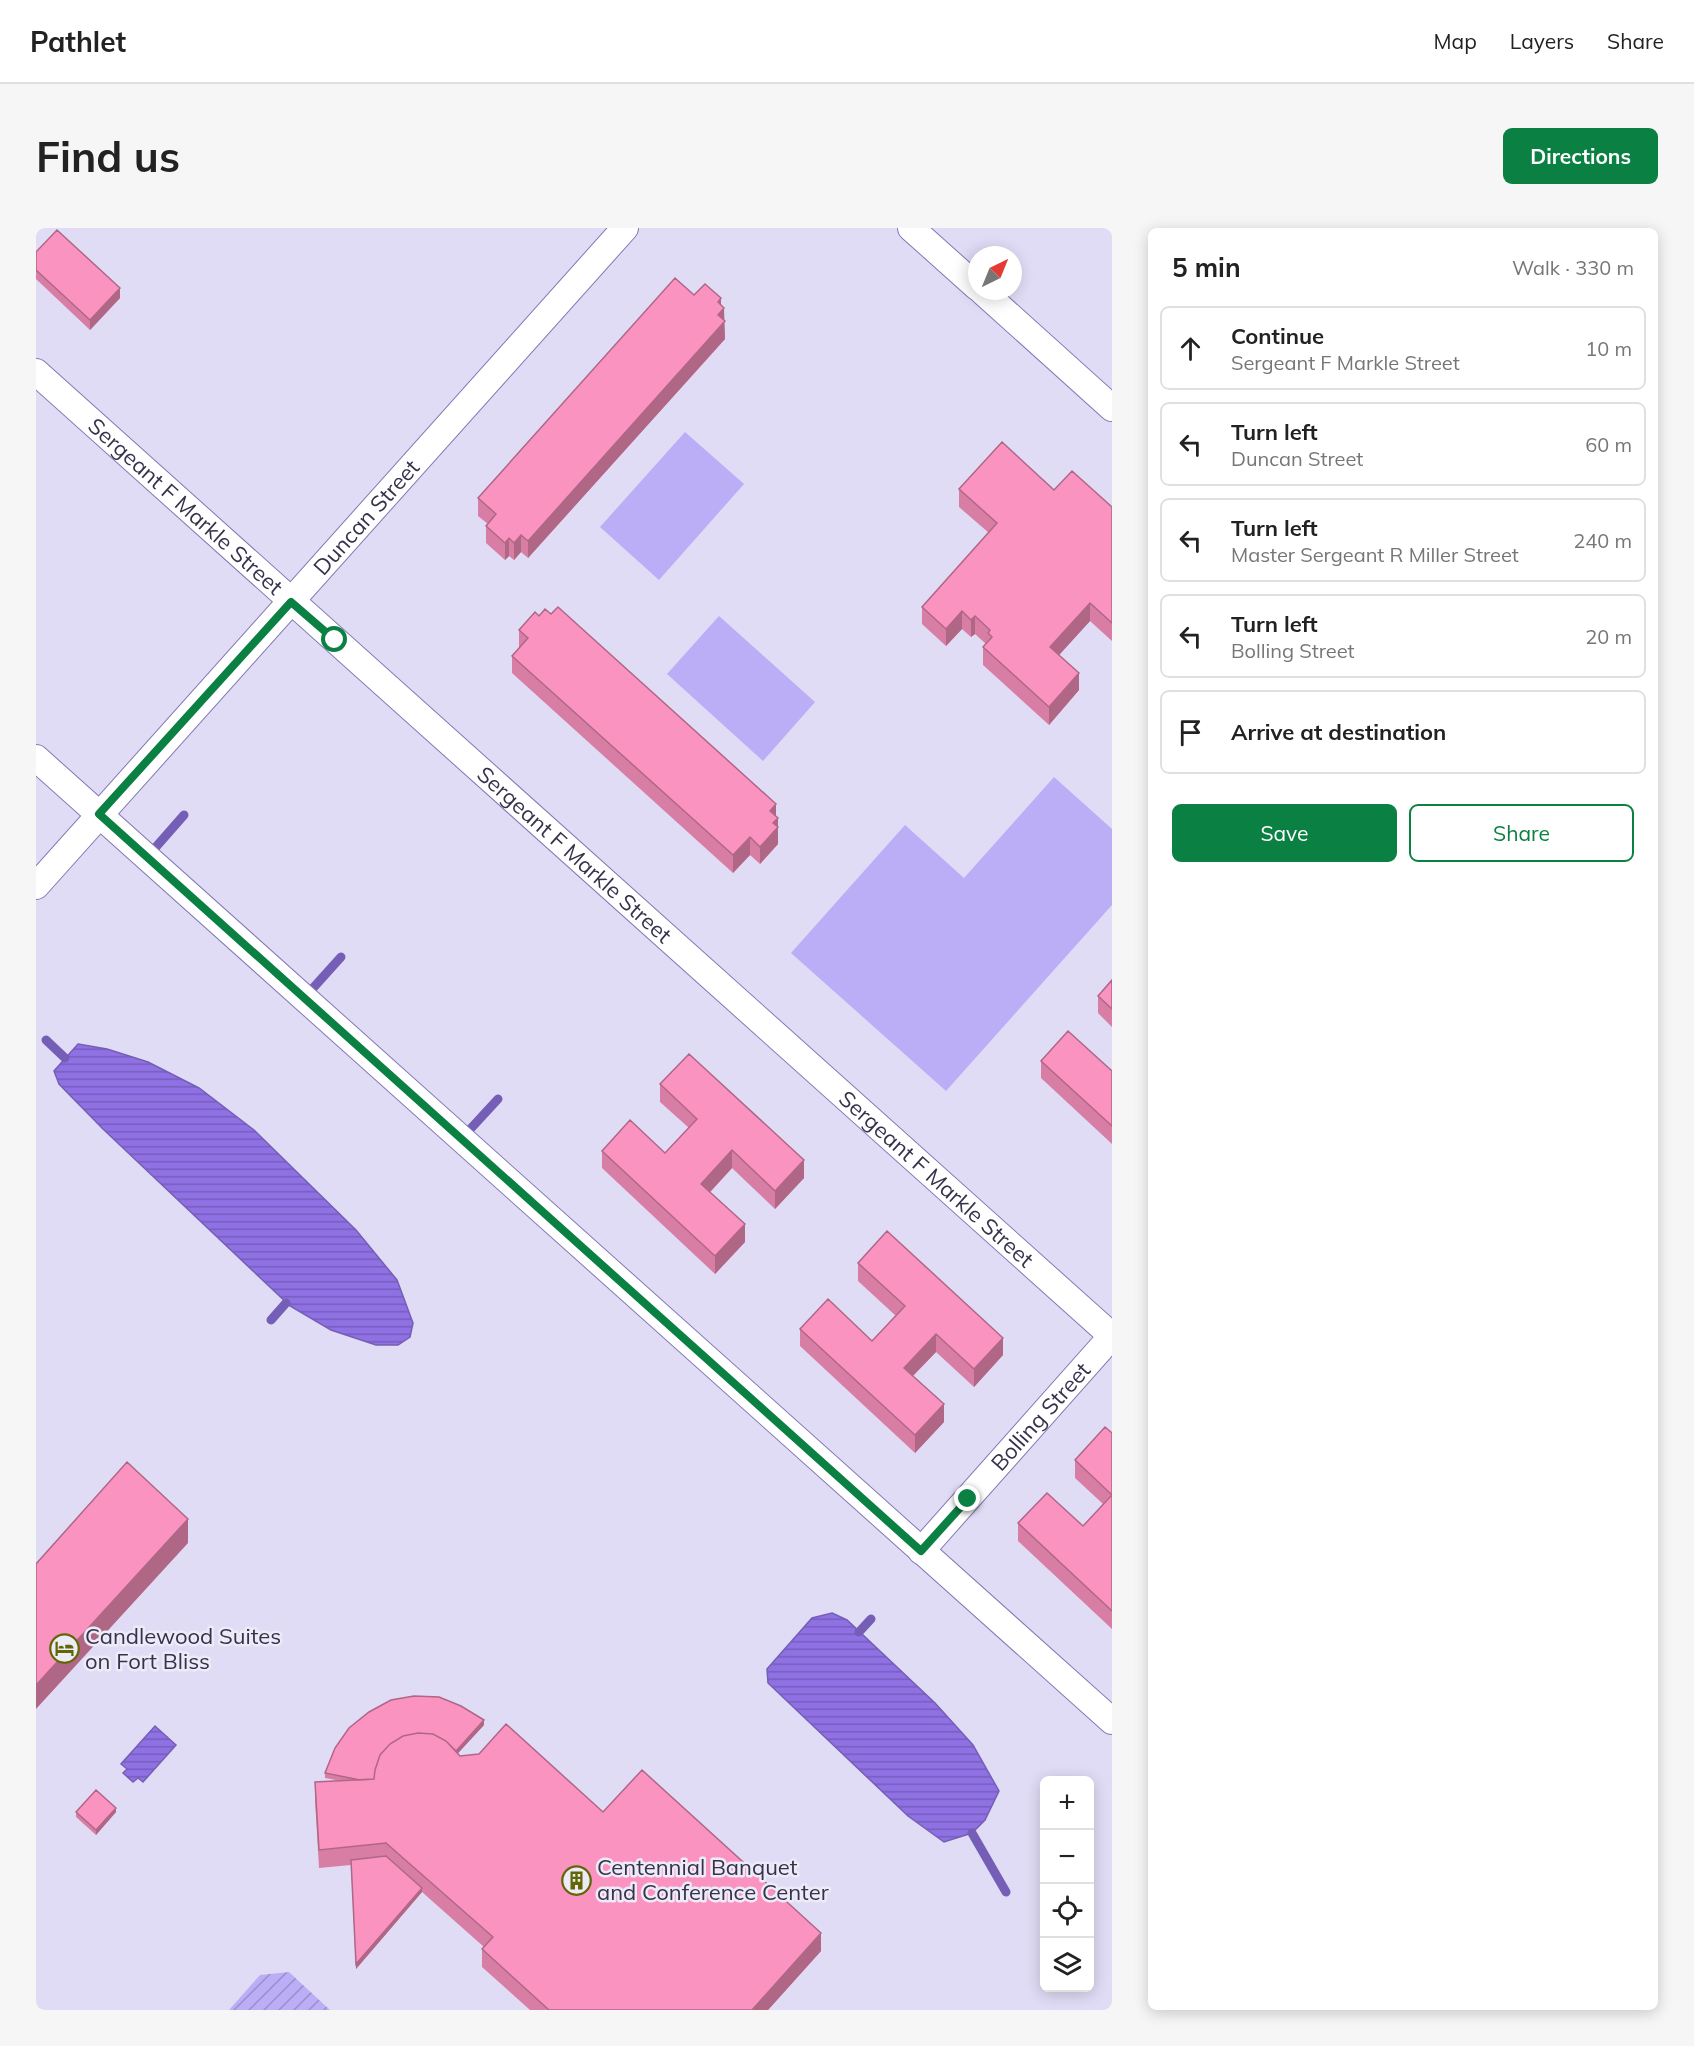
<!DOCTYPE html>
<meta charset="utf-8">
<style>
body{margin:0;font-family:Mulish,sans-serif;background:#f6f6f6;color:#222}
.controls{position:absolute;right:18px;bottom:18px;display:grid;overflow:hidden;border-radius:9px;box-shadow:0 3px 15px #0003}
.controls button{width:54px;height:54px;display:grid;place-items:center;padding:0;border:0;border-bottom:2px solid #e0e0e0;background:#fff;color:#222;font:30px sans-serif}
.compass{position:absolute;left:932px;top:18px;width:54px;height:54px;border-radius:50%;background:#fff;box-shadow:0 3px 15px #0003;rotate:43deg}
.stop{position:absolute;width:18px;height:18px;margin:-14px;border:4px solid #0b8043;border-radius:50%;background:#fff}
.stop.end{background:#0b8043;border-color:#fff;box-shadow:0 2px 6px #0008}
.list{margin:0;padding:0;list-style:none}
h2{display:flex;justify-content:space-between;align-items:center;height:78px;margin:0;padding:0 24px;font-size:26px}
h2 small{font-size:20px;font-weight:400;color:#767676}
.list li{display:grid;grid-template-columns:39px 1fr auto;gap:18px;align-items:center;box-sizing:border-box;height:84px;margin:0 12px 12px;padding:0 12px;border:2px solid #e0e0e0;border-radius:9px}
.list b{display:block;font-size:22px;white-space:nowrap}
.list p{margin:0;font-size:20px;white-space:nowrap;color:#767676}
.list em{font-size:20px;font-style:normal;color:#767676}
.actions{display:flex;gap:12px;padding:18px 24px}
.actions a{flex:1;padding:14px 0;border:2px solid #0b8043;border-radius:9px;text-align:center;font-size:21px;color:#0b8043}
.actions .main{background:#0b8043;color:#fff}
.icon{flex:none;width:33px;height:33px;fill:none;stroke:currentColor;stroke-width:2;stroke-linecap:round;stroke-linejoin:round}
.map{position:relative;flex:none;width:1076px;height:1782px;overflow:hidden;border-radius:9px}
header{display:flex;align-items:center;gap:36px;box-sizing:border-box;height:84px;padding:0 30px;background:#fff;border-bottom:2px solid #e0e0e0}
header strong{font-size:28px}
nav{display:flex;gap:33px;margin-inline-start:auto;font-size:21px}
.intro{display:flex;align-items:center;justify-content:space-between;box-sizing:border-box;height:144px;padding:0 36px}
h1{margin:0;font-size:42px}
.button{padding:15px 27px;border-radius:9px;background:#0b8043;color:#fff;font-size:21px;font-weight:700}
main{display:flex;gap:36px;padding:0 36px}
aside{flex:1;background:#fff;border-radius:9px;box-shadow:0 3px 15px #0003}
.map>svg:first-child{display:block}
.green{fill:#bcadf7}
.garden{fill:url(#garden-furrows)}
.water{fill:url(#water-rules);stroke:#755eb6;stroke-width:1.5}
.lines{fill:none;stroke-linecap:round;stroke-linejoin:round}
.stream{stroke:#755eb6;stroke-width:9}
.minor-casing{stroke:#8478b3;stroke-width:28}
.minor{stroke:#fff;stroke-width:26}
.wall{fill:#d87ea5}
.shaded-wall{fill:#b06786}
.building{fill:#fb93c0;stroke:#b06786;stroke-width:1.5}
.route{stroke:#0b8043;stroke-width:8}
.labels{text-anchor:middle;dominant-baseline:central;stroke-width:5;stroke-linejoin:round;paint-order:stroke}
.street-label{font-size:22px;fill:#37324b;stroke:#edebf8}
.poi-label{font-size:22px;fill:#37324b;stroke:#edebf8;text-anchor:start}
</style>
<header>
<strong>Pathlet</strong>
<nav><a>Map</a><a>Layers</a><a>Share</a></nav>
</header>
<div class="intro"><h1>Find us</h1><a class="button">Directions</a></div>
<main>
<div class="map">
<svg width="1076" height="1782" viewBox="0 0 1076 1782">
<defs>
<pattern id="garden-furrows" width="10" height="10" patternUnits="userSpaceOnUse" patternTransform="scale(1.5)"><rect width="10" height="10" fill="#bcadf7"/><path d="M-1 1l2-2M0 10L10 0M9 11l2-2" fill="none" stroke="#9a8dca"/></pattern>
<pattern id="water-rules" width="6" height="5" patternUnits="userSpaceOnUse" patternTransform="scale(1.5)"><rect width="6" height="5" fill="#8f71e4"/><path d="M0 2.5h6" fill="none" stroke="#765dbb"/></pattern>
</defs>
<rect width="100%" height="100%" fill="#e0dcf6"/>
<path class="green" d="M649,204L708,256L623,352L564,299Z
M683,388L779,474L727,533L631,446Z
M1018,549L1076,601V677L910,863L755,725L869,597L928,650Z"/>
<path class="garden" d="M253,1744L294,1782H193L224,1747Z"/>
<path class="water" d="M42,816L71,821L112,834L163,860L218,902L320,1002L361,1052L377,1095L374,1109L362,1117H340L295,1102L254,1078L67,901L23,856L18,843Z
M796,1385L811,1392L899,1475L937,1517L963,1563L949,1592L936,1605L908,1614L872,1588L732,1455L731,1441L776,1390Z
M119,1498L140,1517L107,1554L102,1550L97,1554L87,1545L91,1541L85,1536Z"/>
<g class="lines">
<path class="stream" d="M112,628L148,587
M269,769L305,729
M10,812L29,830
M427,909L462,871
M235,1092L250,1075
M823,1404L835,1391
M936,1605L970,1664"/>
<defs>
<g id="minor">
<path d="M875,0L941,59"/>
<path d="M946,63L1076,180"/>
<path id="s1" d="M0,144L1076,1108"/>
<path d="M0,530L1076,1493"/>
<path id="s2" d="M0,658L589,0"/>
<path id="s3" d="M885,1323L1076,1108"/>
</g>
</defs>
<use href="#minor" class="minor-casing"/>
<use href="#minor" class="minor"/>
</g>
<path class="wall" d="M0,24L84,70L54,102L0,51Z
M658,67L685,76L688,92L689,111L492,330L485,324L478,332L473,328L469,332L450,315V298L452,296L442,288V270Z
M923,261L1018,262L1076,279V413L1054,393L1023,427L1043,462L1013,497L947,437V419L950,416L939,406L935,409L926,401L910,418L886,396V379L953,305L923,279Z
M483,402L740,588L742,590V616L724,636L714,627L697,645L476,445V428L483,420Z
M1076,752V799L1062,785V768Z
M1005,833L1076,843V916L1005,850Z
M624,856L768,950L739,981L696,940L674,964L709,1014L679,1046L566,940V923L629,925L653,900L624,874Z
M822,1035L967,1127L938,1159L900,1124L877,1148L908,1194L879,1225L764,1118V1101L836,1113L860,1088L822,1053Z
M1076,1205V1401L982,1313V1295L1047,1298L1067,1276L1039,1250V1232Z
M448,1497L422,1525L424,1528L567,1584L785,1723L732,1782H494L446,1739V1721L448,1719L386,1664L320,1741L315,1637L283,1640L279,1572V1554L305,1553L289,1550V1545Z
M40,1584H80L60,1607L40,1589Z"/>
<path class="shaded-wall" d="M84,60V70L54,102V92Z
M685,70V84L688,80L689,111L492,330V313Z
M485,307V324L478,332V315Z
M473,310V328L469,332V315Z
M1054,375V393L1014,437V419Z
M926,383V401L910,418V401Z
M939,388V406L935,409V392Z
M1043,445V462L1013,497V479Z
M740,576V592L742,590V616L724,636V619L734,583Z
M714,609V627L697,645V627Z
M696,922V940L665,974V956Z
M768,932V950L739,981V963Z
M709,996V1014L679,1046V1028Z
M900,1106V1124L868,1157V1140Z
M967,1110V1127L938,1159V1141Z
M908,1176V1194L879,1225V1207Z
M152,1291V1315L0,1481V1457Z
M448,1492V1497L414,1534V1529Z
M80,1580V1584L60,1607V1602Z
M386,1660V1664L320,1741V1736Z
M785,1705V1723L732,1782H716Z"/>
<path class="building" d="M21,2L84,60L54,92L0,42V24Z
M639,50L658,67L669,56L685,70L682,74L688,80L682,87L689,93L492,313L485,307L478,315L473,310L469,315L450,298L460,286L442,270Z
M966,214L1018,262L1036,243L1076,279V395L1054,375L1014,419L1043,445L1013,479L947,419L956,409L952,405L954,402L939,388L935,392L926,383L910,401L886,379L961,295L923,261Z
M522,379L740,576L734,583L742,590L737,595L742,599L724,619L714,609L697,627L476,428L492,410L483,402L499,384L503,388L509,381L515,386Z
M1076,752V781L1062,768Z
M1032,803L1076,843V898L1005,833Z
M653,826L768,932L739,963L696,922L665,956L709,996L679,1028L566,923L594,892L629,925L661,891L624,856Z
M851,1003L967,1110L938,1141L900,1106L868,1140L908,1176L879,1207L764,1101L792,1071L836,1113L869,1078L822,1035Z
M1069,1199L1076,1205V1267L1039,1232Z
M91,1234L152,1291L0,1457V1336Z
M1011,1265L1047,1298L1076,1267V1383L982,1295Z
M378,1468L403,1469L425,1478L448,1492L420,1523L410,1513L397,1506L382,1505L367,1508L354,1516L344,1527L339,1542L338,1551L324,1552L289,1545L299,1520L313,1500L333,1484L355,1472Z
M470,1496L567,1584L606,1542L785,1705L716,1782H513L446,1721L457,1709L350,1615L283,1622L279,1554L338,1551L339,1542L344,1527L354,1516L367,1508L382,1505L397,1506L410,1513L424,1528L443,1526Z
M60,1562L80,1580L60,1602L40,1584Z
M350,1628L386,1660L320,1736L315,1632Z"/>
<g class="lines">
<path class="route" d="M299,412L255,374L63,586L885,1323L932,1271"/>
</g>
<defs>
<symbol id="hotel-ring" viewBox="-11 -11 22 22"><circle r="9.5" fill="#edebf8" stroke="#626705" stroke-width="1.5"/><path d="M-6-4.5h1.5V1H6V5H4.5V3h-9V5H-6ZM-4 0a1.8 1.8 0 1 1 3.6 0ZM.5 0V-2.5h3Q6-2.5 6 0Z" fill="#626705"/></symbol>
<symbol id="building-ring" viewBox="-11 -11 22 22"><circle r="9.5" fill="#edebf8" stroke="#626705" stroke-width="1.5"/><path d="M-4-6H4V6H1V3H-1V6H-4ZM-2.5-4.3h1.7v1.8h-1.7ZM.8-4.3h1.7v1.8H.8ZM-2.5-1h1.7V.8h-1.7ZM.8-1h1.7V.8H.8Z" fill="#626705"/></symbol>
</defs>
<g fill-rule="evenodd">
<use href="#hotel-ring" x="12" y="1404" width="33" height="33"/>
<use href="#building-ring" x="524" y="1636" width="33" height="33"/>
</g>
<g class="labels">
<g class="street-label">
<text stroke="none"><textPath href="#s1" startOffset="201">Sergeant F Markle Street</textPath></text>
<text stroke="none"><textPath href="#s2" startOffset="495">Duncan Street</textPath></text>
<text stroke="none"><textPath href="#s1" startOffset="723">Sergeant F Markle Street</textPath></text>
<text stroke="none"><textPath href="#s1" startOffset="1209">Sergeant F Markle Street</textPath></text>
<text stroke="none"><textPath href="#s3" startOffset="180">Bolling Street</textPath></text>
</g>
<g class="poi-label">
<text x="49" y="1408">Candlewood Suites<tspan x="49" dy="25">on Fort Bliss</tspan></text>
<text x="561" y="1639">Centennial Banquet<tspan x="561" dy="25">and Conference Center</tspan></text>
</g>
</g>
</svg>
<div class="controls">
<button>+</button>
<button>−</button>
<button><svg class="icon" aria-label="locate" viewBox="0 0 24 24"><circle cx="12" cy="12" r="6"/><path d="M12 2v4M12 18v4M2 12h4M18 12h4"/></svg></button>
<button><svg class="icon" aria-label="layers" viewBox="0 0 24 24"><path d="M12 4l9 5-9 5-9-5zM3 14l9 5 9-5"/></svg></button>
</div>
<svg class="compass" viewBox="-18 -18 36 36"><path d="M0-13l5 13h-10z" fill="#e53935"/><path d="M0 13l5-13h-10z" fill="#767676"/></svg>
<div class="stop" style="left:299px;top:412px"></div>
<div class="stop end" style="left:932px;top:1271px"></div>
</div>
<aside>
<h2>5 min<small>Walk · 330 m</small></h2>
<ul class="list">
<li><svg class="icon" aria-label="ahead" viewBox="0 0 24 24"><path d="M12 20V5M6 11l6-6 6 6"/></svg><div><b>Continue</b><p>Sergeant F Markle Street</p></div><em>10 m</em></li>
<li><svg class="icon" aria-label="left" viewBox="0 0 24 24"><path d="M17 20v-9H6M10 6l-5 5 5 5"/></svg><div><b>Turn left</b><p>Duncan Street</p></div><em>60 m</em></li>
<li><svg class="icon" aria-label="left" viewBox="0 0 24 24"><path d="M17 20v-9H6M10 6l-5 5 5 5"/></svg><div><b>Turn left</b><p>Master Sergeant R Miller Street</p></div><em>240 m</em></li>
<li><svg class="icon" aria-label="left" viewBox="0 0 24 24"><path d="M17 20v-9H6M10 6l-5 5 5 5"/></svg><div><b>Turn left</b><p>Bolling Street</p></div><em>20 m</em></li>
<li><svg class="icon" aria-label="arrive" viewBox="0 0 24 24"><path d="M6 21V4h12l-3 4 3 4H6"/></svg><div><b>Arrive at destination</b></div></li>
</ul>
<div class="actions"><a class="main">Save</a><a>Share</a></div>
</aside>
</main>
